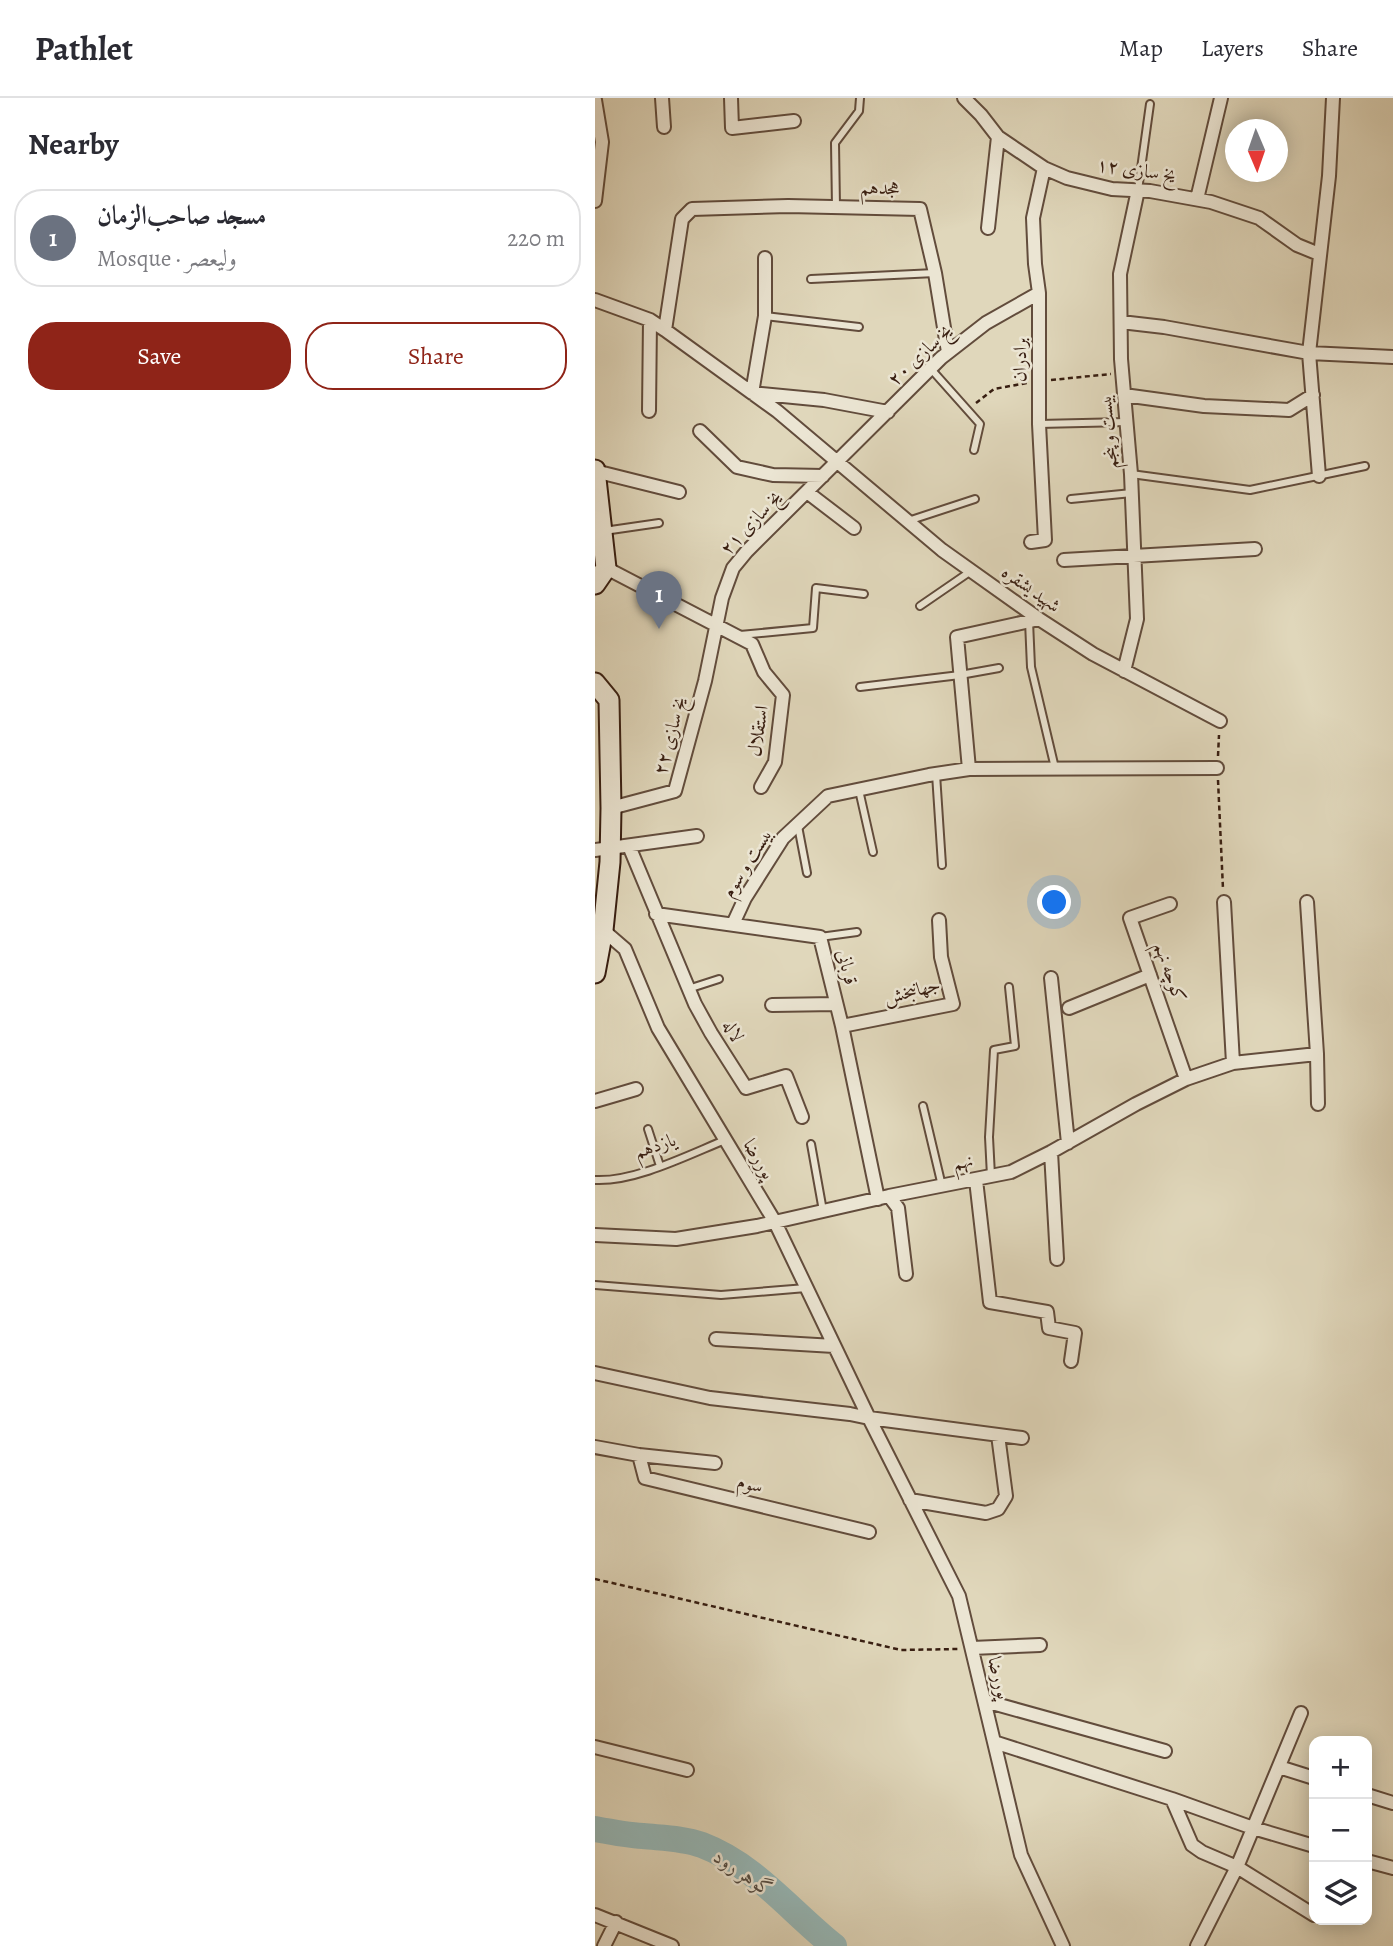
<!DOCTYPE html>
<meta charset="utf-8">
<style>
body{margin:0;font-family:Alegreya,Amiri,serif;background:#f2f2f3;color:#2b2b33}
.controls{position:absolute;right:21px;bottom:21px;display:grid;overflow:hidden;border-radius:14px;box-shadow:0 4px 18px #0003}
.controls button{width:63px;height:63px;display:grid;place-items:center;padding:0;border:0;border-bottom:2px solid #e1e1e2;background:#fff;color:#2b2b33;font:35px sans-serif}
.compass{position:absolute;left:630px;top:21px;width:63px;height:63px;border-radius:50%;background:#fff;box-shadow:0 4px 18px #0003;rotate:178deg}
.you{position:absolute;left:460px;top:805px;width:24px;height:24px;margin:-18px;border:5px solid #fff;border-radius:50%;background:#1a73e8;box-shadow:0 0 0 10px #1a73e833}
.badge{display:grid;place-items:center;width:46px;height:46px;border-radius:50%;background:#8f2418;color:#fff;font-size:23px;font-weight:700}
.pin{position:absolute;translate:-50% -58px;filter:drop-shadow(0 2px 4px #0008)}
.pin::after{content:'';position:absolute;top:37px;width:24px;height:21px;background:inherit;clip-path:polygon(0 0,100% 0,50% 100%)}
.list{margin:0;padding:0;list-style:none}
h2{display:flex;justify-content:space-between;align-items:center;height:91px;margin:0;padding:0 28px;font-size:30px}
h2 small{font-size:23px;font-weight:400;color:#7c7c81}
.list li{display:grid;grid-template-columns:46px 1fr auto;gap:21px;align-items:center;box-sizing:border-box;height:98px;margin:0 14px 14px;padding:0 14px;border:2px solid #e1e1e2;border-radius:28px}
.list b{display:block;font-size:26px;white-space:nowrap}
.list p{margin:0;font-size:23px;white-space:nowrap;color:#7c7c81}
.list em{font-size:23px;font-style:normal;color:#7c7c81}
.actions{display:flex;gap:14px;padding:21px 28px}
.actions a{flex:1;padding:16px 0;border:2px solid #8f2418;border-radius:28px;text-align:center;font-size:24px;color:#8f2418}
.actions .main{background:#8f2418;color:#fff}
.icon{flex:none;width:38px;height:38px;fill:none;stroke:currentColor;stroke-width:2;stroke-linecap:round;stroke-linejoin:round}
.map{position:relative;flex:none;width:798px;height:1848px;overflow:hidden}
header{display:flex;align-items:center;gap:42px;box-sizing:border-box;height:98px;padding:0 35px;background:#fff;border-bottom:2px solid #e1e1e2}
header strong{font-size:33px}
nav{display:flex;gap:38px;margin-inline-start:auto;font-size:24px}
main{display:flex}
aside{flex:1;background:#fff}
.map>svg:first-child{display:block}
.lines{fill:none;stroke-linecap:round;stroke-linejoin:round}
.river{stroke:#96b8b8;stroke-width:26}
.lane-casing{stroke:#624c3c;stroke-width:10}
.street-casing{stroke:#624c3c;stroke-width:16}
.secondary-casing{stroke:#381e11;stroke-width:23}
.path{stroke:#381e11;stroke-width:2.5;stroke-dasharray:5 3.5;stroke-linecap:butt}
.lane{stroke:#ebe5d3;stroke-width:6}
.street{stroke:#ebe5d3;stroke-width:12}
.secondary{stroke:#ebe5d3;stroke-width:19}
.labels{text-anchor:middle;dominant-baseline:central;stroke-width:5;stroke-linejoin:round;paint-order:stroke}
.street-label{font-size:19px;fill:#381e11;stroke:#ebe5d3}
.water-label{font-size:21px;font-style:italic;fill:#544c43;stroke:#ebe5d3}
</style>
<header>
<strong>Pathlet</strong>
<nav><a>Map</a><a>Layers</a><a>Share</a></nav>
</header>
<main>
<aside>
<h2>Nearby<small></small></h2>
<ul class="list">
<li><span class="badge" style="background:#6b7280">1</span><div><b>مسجد صاحب‌الزمان</b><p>Mosque · ولیعصر</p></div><em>220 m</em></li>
</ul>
<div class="actions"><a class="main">Save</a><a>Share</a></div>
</aside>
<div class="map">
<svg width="798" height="1848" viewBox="0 0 798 1848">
<rect width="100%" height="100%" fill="#e0d7bb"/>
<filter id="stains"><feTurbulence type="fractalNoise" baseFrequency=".00286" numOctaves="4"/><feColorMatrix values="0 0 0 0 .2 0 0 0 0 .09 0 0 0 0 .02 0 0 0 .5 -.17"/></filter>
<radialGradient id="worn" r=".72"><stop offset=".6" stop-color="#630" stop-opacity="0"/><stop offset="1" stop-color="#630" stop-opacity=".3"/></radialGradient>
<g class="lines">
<path class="river" d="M0,1731C16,1734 32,1737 48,1738C67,1740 88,1740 107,1747C160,1767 196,1814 239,1848"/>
<defs>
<path id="lane" d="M543,92L555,6
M241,109L240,45L264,13L265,0
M216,181L340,175
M170,218L264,229
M336,271L385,326L379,352
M444,326L531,324
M536,376L655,392L770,368
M476,401L537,395
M313,423L380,401
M9,433L64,425
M325,508L376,473
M434,523L436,569L460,670
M145,537L218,530L221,490L269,496
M265,589L365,577L404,570
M341,676L347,767
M264,692L278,754
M203,728L212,775
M225,839L262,834
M93,891L124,881
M328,1008L347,1088
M53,1031L65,1068
M216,1046L228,1113
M396,1078L394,1039L399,952L420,948L414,889
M0,1082C40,1084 93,1057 130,1042
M0,1187L126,1197L211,1190"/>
<path id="street" d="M67,0L69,29
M136,0L137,30L199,23
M369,0L386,17L403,39L449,70L472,80L517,91L555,93L616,104L664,120L702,147L724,156
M0,2L7,44L0,103
M602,101L626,0
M393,130L403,39
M170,160V218L157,295L229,302L293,314
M0,202L55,222L70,232L182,313L347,452L444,521L498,556L625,623
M526,224L569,229L714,255L734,78L738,0
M70,232L87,121L97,111L193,108L325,111L340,175L353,254
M529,297L609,308L694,312L718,297
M54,313L55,222
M105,333L142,369L178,377L228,378
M0,373L84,394
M724,378L714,255L798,259
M212,394L259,430
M436,444L450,442L444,326V195L440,166L438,120L449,70
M469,462L660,451
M11,470L157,546L169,574L188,597L180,664L166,689
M529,573L542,521L536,376L526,261L525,176L543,92
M374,671L362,539L444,521
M16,710L80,693L110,583L127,500L138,470L152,453L346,260L391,225L444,195
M34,748L100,906L116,935L151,990L191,978L207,1019
M0,752L102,738
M629,804L638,965
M712,804L722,956L723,1006
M575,806L535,820L591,981
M61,816L225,839L247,928L283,1101
M138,826L150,800L188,740L233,698L334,677L374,671L622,670
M8,832L30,851L63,930L180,1124L274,1320L364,1498L399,1644L577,1701L658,1730L719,1748
M456,880L473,1045
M177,907L241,906
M474,910L555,877
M247,928L358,906L346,859L344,822
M0,1003L41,991
M456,1054L462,1161
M381,1082L395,1204L452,1214L454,1230L480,1235L476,1263
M294,1098L303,1110L311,1176
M0,1137L81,1141L162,1128L294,1098L416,1074L456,1054L541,1006L591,981L638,965L722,956
M121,1241L239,1248
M0,1275L115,1300L255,1316L274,1320L427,1340
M0,1349L44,1357L120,1365
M44,1357L50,1380L274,1434
M315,1402L391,1415L403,1411L411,1398L403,1337
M377,1550L445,1547
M390,1603L570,1653
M399,1644L426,1757L468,1848
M0,1649L92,1672
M684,1669L719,1680
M772,1697L798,1705
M577,1701L597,1747L607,1754L642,1769L719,1817
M772,1763L798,1770
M0,1817L77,1848
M9,1848L21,1824
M602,1848L642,1769L706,1615"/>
<path id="secondary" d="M0,372L11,470L0,486
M0,585L14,602L16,710L15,764L8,832L0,875"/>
</defs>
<use href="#lane" class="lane-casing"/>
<use href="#street" class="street-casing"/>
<use href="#secondary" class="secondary-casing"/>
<path class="path" d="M456,282L516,276
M381,305L399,291L432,285
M623,658L624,637
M623,682L628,791
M0,1481L306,1552L363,1551"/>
<use href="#lane" class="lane"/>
<use href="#street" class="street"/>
<use href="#secondary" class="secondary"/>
</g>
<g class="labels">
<g class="street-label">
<text transform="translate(541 72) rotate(8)">یخ سازی ۱۲</text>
<text transform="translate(285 90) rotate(1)">هجدهم</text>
<text transform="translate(325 257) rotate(-43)">یخ سازی ۲۰</text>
<text transform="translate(425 262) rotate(-89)">برادران</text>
<text transform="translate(513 334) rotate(-95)">بیست و پنجم</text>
<text transform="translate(156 425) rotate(-47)">یخ سازی ۲۱</text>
<text transform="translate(436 491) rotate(35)">شهید یشقره</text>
<text transform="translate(163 633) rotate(-81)">استقلال</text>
<text transform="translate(75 638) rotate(-75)">یخ سازی ۲۲</text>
<text transform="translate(152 765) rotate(-58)">بیست و سوم</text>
<text transform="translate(252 869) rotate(76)">قربانی</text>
<text transform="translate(575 874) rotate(71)">کوچه نهم</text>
<text transform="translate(317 893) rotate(-14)">جهانبخش</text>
<text transform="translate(138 933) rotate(58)">لاله</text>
<text transform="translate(60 1048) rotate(-19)">یازدهم</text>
<text transform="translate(164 1061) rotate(59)">پوررضا</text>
<text transform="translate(368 1064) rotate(-11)">نهم</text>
<text transform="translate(155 1386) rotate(14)">سوم</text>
<text transform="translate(404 1580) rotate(76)">پوررضا</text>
</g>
<g class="water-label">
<text transform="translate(149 1775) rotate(34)">گوهر رود</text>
</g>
</g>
<rect width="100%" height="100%" filter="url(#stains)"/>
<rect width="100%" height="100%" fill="url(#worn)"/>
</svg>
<div class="controls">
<button>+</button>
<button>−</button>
<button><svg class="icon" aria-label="layers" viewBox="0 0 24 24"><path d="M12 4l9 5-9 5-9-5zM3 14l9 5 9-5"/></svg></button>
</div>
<svg class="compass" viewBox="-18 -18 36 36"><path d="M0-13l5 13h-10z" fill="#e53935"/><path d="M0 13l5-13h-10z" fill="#7c7c81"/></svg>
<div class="you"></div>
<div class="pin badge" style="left:64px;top:531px;background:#6b7280">1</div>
</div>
</main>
